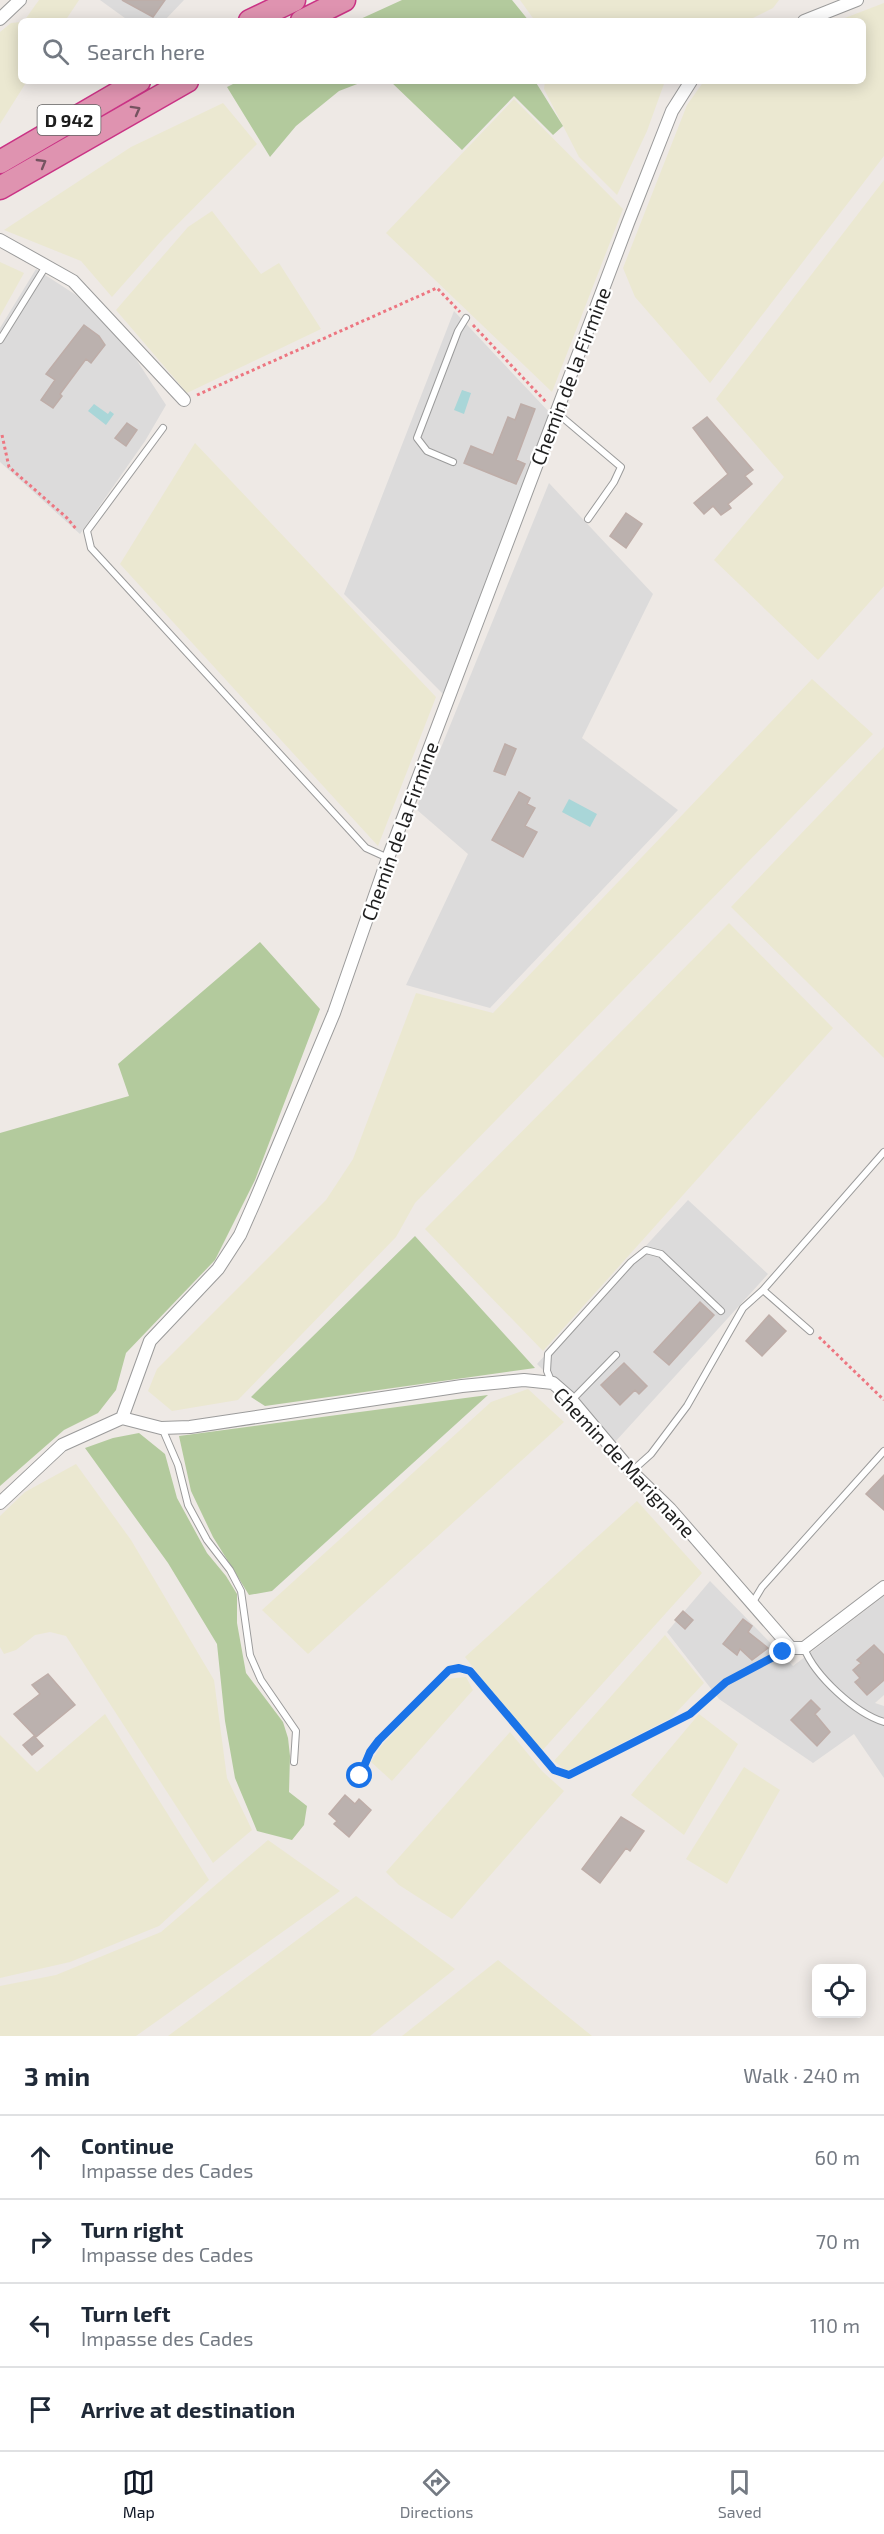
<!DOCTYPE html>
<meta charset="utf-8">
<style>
body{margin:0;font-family:"Exo 2",sans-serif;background:#f2f2f3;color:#1f2937}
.controls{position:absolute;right:18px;bottom:18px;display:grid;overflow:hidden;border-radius:9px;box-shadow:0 3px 15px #0003}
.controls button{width:54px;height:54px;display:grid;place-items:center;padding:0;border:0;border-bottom:2px solid #e0e1e3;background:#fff;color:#1f2937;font:30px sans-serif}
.stop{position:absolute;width:18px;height:18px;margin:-14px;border:4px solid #1a73e8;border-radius:50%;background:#fff}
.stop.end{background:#1a73e8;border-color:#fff;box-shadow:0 2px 6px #0008}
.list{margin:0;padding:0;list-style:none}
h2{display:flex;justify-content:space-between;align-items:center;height:78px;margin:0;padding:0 24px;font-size:26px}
h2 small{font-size:20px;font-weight:400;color:#747a83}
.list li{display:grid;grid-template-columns:39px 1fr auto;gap:18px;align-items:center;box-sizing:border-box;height:84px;padding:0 24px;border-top:2px solid #e0e1e3}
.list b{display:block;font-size:22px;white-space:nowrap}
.list p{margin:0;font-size:20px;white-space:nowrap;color:#747a83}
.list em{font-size:20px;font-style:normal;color:#747a83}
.icon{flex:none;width:33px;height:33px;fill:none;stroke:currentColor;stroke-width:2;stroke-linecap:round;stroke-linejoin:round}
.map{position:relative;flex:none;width:884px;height:2036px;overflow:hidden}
.search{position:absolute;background:#fff;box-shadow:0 3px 15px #0003;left:18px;right:18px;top:18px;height:66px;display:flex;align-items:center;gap:15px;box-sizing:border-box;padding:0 21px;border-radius:9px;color:#747a83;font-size:22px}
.sheet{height:414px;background:#fff}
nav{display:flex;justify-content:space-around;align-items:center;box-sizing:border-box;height:84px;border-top:2px solid #e0e1e3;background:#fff;font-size:16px;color:#747a83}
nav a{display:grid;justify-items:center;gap:3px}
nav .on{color:#111827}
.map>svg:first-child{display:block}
.residential{fill:#dcdbdb}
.farmland{fill:#ebe8d1}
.forest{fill:#b3ca9d}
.water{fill:#a9d6d8}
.building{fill:#bbb1ae;stroke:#beada8;stroke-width:1.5}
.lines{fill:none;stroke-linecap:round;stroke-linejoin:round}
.lane-casing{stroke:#9b9b9b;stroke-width:8}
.street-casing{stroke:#9b9b9b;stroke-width:14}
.highway-casing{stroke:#ca3385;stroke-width:25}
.path{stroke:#ed7681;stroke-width:3;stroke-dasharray:3 3;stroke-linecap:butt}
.lane{stroke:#fff;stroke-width:6}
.street{stroke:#fff;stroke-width:12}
.highway{stroke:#df93b0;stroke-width:22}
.oneway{stroke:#755360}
.route{stroke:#1a73e8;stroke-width:8}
.labels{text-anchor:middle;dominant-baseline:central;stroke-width:4.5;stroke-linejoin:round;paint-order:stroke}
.shield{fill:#fff;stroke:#626262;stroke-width:1.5}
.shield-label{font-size:18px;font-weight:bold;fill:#1e1e1e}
.street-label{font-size:20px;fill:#1e1e1e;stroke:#fff}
</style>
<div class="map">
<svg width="884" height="2036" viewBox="0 0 884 2036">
<rect width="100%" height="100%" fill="#eee9e5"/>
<path class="residential" d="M100,0H184L164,21H129Z
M36,269L76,295L130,350L166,405L145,441L80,534L0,462V328Z
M454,311L550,413L444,695L344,594Z
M549,483L653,594L582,738L678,810L490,1008L406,985L468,854L416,809Z
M688,1200L768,1274L615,1442L537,1364Z
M710,1581L793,1666L884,1596V1695L875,1703L884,1706V1778L854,1734L813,1763L719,1699L667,1632Z"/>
<path class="farmland" d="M39,0H79L65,21H24Z
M520,0H779L773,8L747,21H535Z
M884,3V156L710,383L635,297L623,268L687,105L704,81H863V21H837Z
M21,22V81H27L0,124V32L11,23Z
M545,81H665L647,131L617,195L579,157L544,89Z
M514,99L623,209L552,392L386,233Z
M223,103L257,144L164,238L112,297L81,261L4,230L131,147Z
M884,180V586L818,660L714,560L784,477L716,399Z
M212,211L261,274L279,263L321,329L187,393L116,310L188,227Z
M0,262L24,273L0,316Z
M195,443L436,697L378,846L120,564Z
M812,679L873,734L415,1203L396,1237L238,1400L172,1411L148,1391L157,1369L326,1200L353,1159L416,993L493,1013Z
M884,747V1058L731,907Z
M729,923L833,1028L543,1351L425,1229Z
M528,1389L564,1422L308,1654L262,1610L491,1402Z
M76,1464L131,1540L214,1680L227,1778L252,1830L213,1863L66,1636L50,1632L35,1635L16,1650L4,1654L0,1647V1516L25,1492Z
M637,1501L702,1573L540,1753L465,1657Z
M665,1635L704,1683L671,1718L567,1771L554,1761Z
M466,1677L473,1690L392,1781L371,1762L381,1746L433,1690L447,1679Z
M105,1714L209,1880L159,1926L70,1962L0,1978V1735L37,1772Z
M699,1714L738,1744L684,1835L631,1795Z
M510,1732L542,1771L564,1791L452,1919L399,1885L386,1872Z
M744,1767L780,1790L727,1884L686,1859Z
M268,1840L340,1891L136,2036H0V1986L56,1975L161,1932Z
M356,1896L455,1969L370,2036H168Z
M498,1960L592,2036H402Z"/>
<path class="forest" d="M402,0H512L529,21H356Z
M239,81H365L339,91L296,126L270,157L227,87Z
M390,81H535L563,126L553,135L514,96L462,150Z
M260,942L320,1009L255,1180L215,1260L126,1353L116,1390L98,1413L64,1430L0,1486V1133L129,1096L118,1064Z
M415,1236L535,1368L265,1406L251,1397Z
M488,1395L272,1591L249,1595L213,1537L191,1491L179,1436Z
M139,1433L165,1454L177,1498L207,1553L226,1576L237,1594V1623L246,1673L283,1722L288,1738L290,1756L289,1792L307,1806L304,1825L292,1840L257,1831L235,1778L225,1721L217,1644L168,1563L85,1448L113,1438Z"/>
<path class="water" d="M462,390L471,393L464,414L454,410Z
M94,404L108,414L110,411L114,414L106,425L88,411Z
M569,799L597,814L590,827L562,812Z"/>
<path class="building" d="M122,0H165L153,17Z
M84,325L99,336L105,345L91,363L86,359L60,394L62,396L53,408L41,400L55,380L46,374Z
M521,404L535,409L516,460L525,464L516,484L464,463L471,446L493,455L508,417L515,420Z
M707,417L753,470L745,476L752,484L728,504L731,508L721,515L713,506L704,514L694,503L728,474L693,428Z
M127,423L137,430L126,446L115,438Z
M626,513L642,524L626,548L610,536Z
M505,744L516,749L505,775L494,771Z
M519,792L530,798L527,804L535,808L525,826L537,832L523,857L492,840Z
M700,1302L714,1315L669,1365L654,1352Z
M769,1315L786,1331L762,1356L746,1341Z
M624,1363L647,1386L639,1394L635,1390L620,1405L601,1385Z
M884,1475V1510L866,1494Z
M683,1611L693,1620L685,1629L675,1620Z
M743,1619L752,1626L748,1632L768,1648L752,1660L740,1649L737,1655L723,1644Z
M874,1645L884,1655V1680L867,1695L855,1682L860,1678L853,1670L861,1663L857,1660Z
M48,1674L75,1705L36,1737L14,1714L40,1694L32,1685Z
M811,1700L820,1709L815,1714L830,1732L817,1746L791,1720Z
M34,1736L43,1746L32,1755L23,1745Z
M345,1795L355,1804L359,1799L371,1810L349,1837L334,1824L337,1821L329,1814Z
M621,1817L644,1831L630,1851L626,1848L600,1883L582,1869Z"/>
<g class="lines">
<defs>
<path id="lane" d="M0,340L46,266
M556,412L621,467L614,482L588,519
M163,428L87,531L91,548L366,848L388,858
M453,462L427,451L417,438L458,331L466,318
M763,1290L884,1152
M552,1383L547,1371L548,1354L631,1262L646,1250L661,1254L721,1311
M572,1400L616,1355
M162,1428L178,1465L188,1505L207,1540L230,1570L241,1591L250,1655L261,1680L296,1731L294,1762
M632,1471L651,1454L687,1406L743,1308L763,1290L810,1331
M753,1602L762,1587L884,1451
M804,1648C815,1676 855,1713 884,1722"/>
<path id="street" d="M0,19L20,0
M804,21L857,0
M0,240L73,281L184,400
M122,1418L161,1428L190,1427L462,1386L524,1380L553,1383L569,1397L632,1472L670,1509L791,1648H804L884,1587
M0,1503L62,1445L122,1418L150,1341L218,1269L240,1235L255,1201L334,1013L388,858L628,223L672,111L691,81"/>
<path id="highway" d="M250,21L294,0
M302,21L344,0
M0,162L139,81
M0,188L187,81"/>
</defs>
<use href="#lane" class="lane-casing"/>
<use href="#street" class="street-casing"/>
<use href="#highway" class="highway-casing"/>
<path class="path" d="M473,325L547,403
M197,395L437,288L460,312
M2,435L9,467L67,518L77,530
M819,1337L884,1400
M360,1776L370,1752L379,1740L449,1670L459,1668L470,1671L554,1770L569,1775L690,1714L726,1682L778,1654"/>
<use href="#lane" class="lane"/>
<use href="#street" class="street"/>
<use href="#highway" class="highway"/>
</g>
<defs><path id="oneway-chevron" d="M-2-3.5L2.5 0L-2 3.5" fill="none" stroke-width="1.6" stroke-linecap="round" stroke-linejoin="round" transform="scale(1.5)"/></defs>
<g class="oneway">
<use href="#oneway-chevron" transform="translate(136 110) rotate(-29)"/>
<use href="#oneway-chevron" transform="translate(42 163) rotate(-30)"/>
</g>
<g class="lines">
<path class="route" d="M360,1776L370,1752L379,1740L449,1670L459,1668L470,1671L554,1770L569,1775L690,1714L726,1682L783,1652"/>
</g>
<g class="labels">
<rect class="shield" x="37.5" y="105" width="63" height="30" rx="4.5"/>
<g class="shield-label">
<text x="69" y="120">D 942</text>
</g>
<g class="street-label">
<text transform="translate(570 376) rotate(-69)">Chemin de la Firmine</text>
<text transform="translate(399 831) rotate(-70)">Chemin de la Firmine</text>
<text transform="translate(625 1462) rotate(47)">Chemin de Marignane</text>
</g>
</g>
</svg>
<div class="controls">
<button><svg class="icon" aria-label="locate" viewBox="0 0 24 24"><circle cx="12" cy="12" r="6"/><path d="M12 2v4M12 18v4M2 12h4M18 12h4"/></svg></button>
</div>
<div class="stop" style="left:360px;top:1776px"></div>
<div class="stop end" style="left:783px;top:1652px"></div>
<div class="search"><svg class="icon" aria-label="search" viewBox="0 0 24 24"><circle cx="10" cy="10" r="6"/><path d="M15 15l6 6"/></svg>Search here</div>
</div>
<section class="sheet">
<h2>3 min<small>Walk · 240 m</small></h2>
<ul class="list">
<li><svg class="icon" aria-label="ahead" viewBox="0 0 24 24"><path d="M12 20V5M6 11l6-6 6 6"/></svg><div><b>Continue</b><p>Impasse des Cades</p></div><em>60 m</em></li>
<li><svg class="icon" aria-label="right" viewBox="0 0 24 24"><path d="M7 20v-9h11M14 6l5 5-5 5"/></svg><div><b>Turn right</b><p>Impasse des Cades</p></div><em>70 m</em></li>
<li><svg class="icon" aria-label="left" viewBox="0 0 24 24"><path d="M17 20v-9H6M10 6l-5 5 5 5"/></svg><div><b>Turn left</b><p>Impasse des Cades</p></div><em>110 m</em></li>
<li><svg class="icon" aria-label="arrive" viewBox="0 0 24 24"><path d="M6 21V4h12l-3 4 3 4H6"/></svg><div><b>Arrive at destination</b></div></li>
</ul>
</section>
<nav>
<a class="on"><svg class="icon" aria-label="map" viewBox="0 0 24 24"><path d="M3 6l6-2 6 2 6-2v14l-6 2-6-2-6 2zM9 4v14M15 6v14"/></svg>Map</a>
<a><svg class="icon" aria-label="directions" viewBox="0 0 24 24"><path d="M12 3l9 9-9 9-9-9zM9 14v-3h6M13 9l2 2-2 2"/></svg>Directions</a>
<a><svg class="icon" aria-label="saved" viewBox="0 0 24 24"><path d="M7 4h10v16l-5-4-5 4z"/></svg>Saved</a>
</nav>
